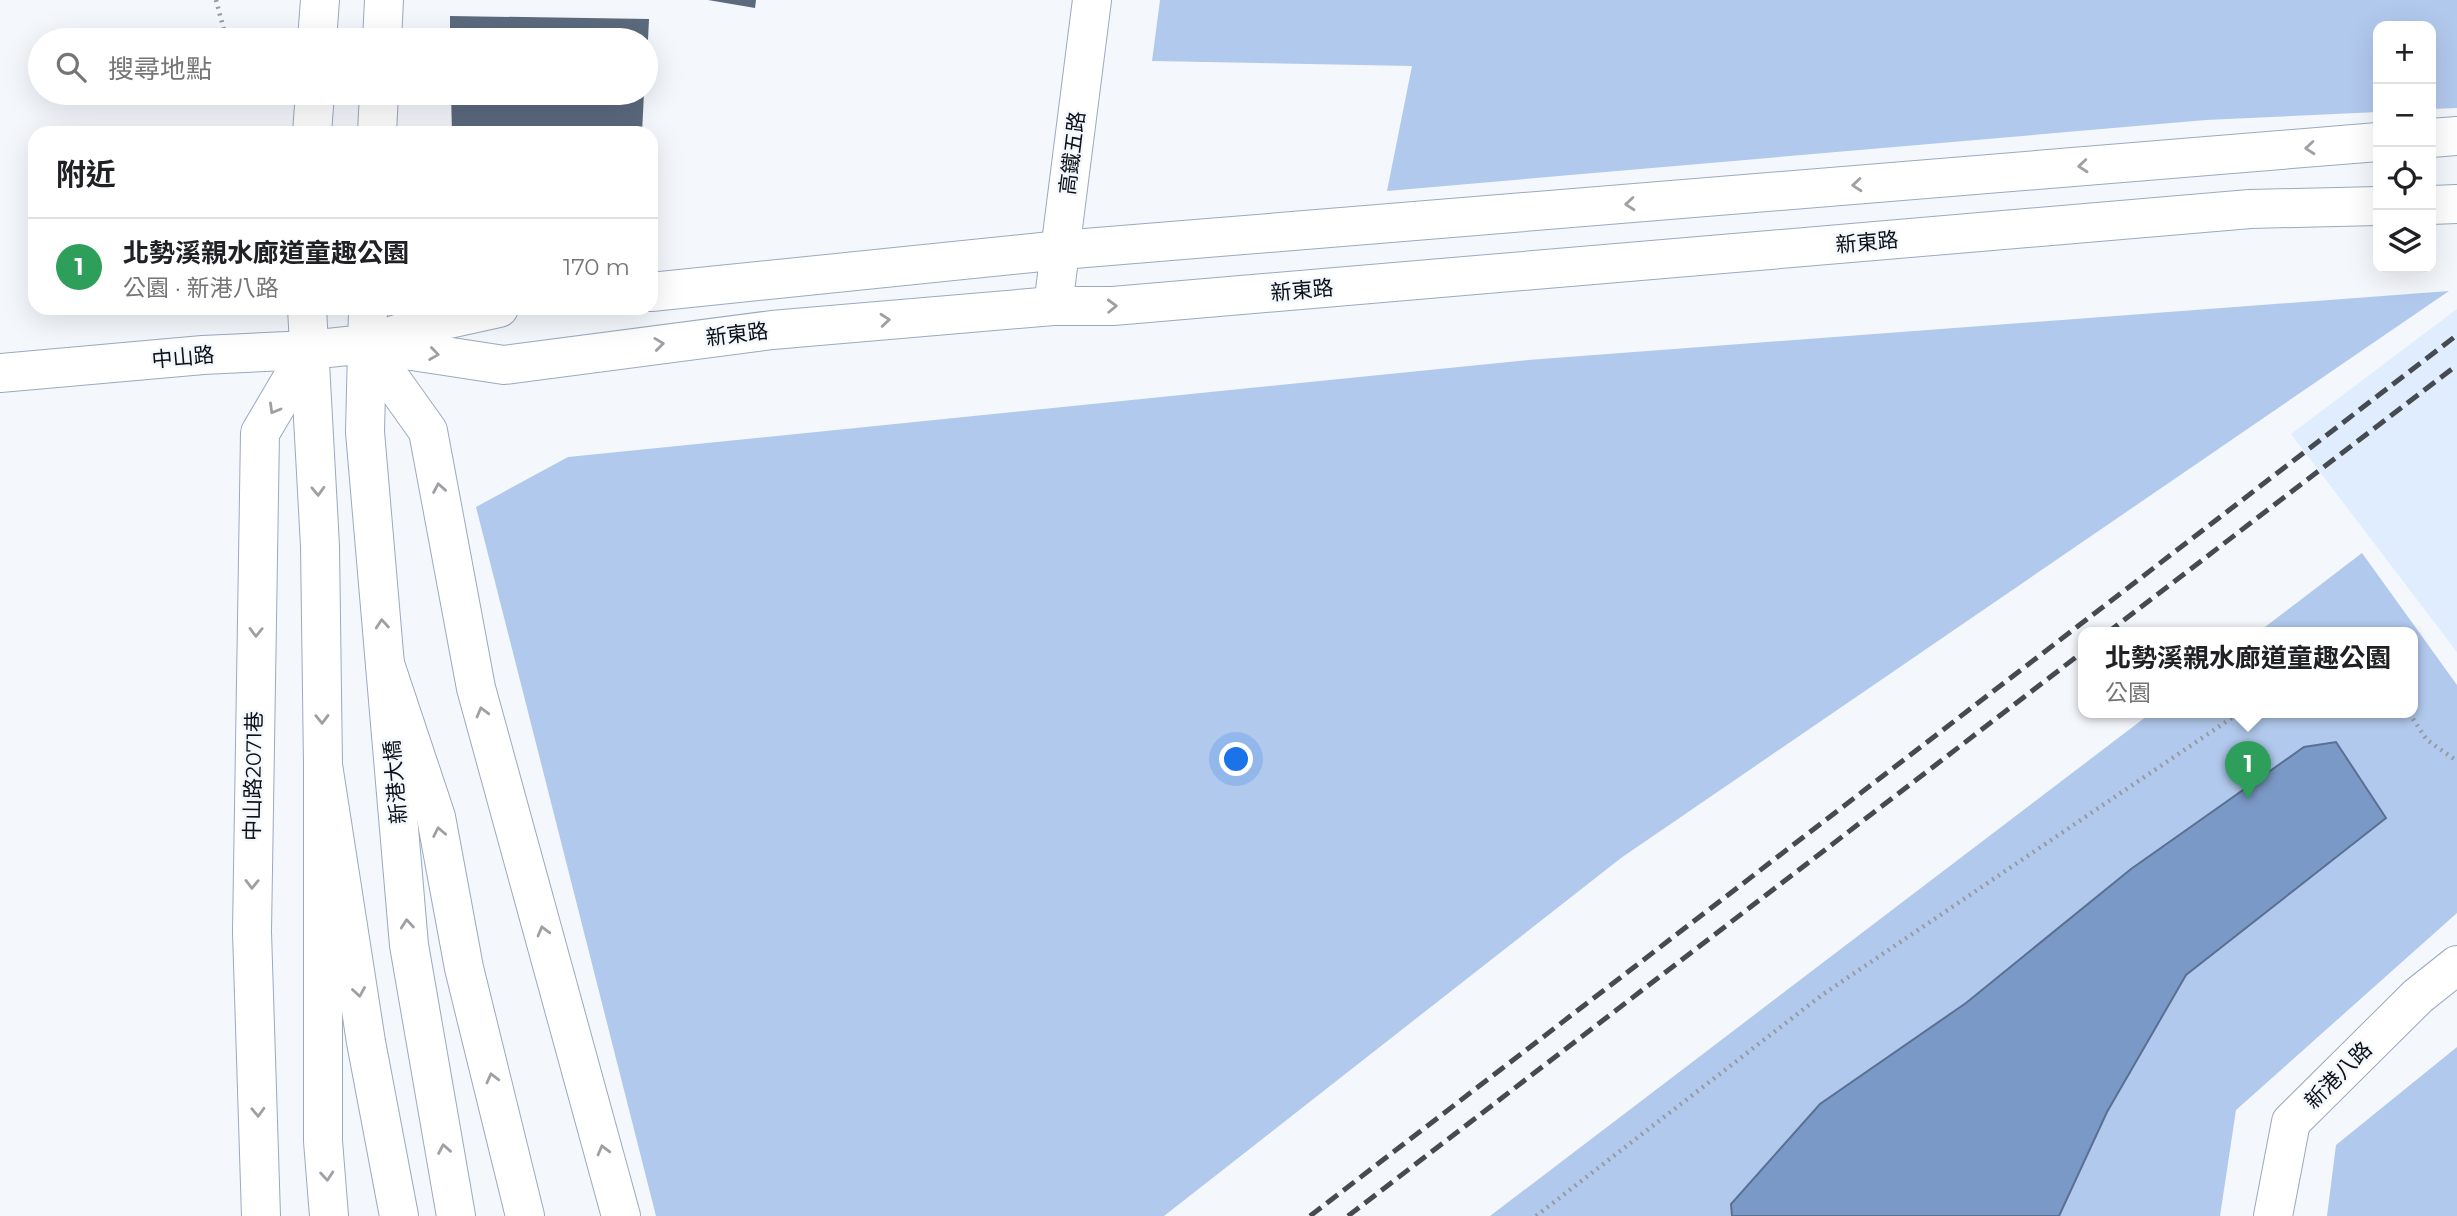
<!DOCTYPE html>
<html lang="zh-TW">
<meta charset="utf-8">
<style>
body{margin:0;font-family:Montserrat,"Noto Sans TC",sans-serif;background:#f6f6f6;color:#202124}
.controls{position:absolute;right:21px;top:21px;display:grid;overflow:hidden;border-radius:14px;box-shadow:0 7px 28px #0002}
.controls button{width:63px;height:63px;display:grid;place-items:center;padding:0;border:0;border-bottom:2px solid #e0e0e0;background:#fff;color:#202124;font:35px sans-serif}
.you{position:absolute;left:1237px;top:760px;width:24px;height:24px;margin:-18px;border:5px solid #fff;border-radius:50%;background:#1a73e8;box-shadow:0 0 0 10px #1a73e833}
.badge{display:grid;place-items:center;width:46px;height:46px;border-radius:50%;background:#b45309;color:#fff;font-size:23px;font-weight:700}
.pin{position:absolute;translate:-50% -58px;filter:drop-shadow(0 2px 4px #0008)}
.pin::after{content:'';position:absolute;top:37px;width:24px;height:21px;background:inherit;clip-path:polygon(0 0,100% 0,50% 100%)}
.popup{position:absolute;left:2078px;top:627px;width:340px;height:91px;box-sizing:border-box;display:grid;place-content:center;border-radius:14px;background:#fff;filter:drop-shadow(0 2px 5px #0005);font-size:23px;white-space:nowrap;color:#757577}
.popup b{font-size:26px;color:#202124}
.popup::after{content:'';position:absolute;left:50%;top:100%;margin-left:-14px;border:14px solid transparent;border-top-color:#fff}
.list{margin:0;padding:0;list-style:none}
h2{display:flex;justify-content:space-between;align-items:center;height:91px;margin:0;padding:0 28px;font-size:30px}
h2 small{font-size:23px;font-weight:400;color:#757577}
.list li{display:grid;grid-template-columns:46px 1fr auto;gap:21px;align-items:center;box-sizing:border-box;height:98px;padding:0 28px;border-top:2px solid #e0e0e0}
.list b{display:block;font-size:26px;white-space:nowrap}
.list p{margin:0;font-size:23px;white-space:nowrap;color:#757577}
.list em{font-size:23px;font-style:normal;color:#757577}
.icon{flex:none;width:38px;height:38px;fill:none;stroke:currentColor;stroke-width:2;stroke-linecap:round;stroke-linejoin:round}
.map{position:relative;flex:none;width:2457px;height:1216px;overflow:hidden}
.search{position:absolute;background:#fff;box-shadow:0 7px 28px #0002;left:28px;top:28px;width:630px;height:77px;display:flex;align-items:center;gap:18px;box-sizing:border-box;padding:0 24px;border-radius:38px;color:#757577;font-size:26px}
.panel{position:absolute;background:#fff;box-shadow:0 7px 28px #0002;left:28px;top:126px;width:630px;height:189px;border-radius:21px}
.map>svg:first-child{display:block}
.built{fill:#e0edff}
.green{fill:#b1c9ed}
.water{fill:#7b99c6;stroke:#5a7092;stroke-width:2}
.building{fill:#5c6a7e}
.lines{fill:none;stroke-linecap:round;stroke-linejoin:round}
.street-casing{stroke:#9ba9bf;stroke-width:40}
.secondary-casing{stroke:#9ba9bf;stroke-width:40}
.highway-casing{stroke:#9ba9bf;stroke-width:40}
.path{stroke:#979ba1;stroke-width:4.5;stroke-dasharray:2 5;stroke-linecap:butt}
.street{stroke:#fff;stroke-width:38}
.secondary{stroke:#fff;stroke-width:38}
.highway{stroke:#fff;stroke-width:38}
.rail{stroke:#464b52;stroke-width:5;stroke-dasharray:14 7;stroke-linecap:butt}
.oneway{stroke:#9ea0a3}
.labels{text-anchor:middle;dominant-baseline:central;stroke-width:5;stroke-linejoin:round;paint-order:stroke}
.street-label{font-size:21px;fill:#0c1119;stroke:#f4f7fc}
</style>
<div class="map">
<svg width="2457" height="1216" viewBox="0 0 2457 1216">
<rect width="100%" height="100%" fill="#f4f7fc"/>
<path class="built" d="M2457,309V652L2291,434Z"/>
<path class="green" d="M1160,0H2457V108L2431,109V26H2378V112L2206,120L1387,191L1412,66L1152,61Z
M2449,291L1621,858L1164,1216H656L476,507L568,457L1528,360Z
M2362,553L2457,685V913L2236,1110L2220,1216H1490L2151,713H2412V633H2257Z
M2457,1047V1216H2327L2336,1145Z"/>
<path class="water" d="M2336,742L2386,818L2186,975L2107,1112L2059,1216H1732L1731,1204L1820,1104L1966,1003L2131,869L2304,747Z"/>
<path class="building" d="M708,0H756L755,8Z
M450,16L649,19L648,40H450Z
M451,93H644L642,133H452Z"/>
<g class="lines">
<defs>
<path id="street" d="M1053,306L1092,0
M366,344L428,431L476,688L621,1216
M261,1216L252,932L260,433L309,350
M2273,1216L2291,1122L2418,996L2457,965"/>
<path id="secondary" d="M317,40L320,0
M382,40L384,0
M312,133L315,93
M377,133L379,93
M2431,138L2457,136
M2431,205L2457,204
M651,292L1061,250L2378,142
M307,308L320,546L323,765L366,1042L399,1216
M368,308L365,432L409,945L456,1216
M366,344L504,365L772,330L1053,306H1113L2250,209L2378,206
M0,373L203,355L309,350L366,344L431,323L499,308"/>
<path id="highway" d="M385,664L436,817L464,968L525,1216
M323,765V1141L329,1216"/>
</defs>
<use href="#street" class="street-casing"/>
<use href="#secondary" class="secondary-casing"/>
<use href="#highway" class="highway-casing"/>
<path class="path" d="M216,0L225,34
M2409,713L2427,740L2457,761
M1536,1216L1822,995L2239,713"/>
<use href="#street" class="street"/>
<use href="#secondary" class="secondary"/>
<use href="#highway" class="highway"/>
<path class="rail" d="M2107,633L2457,365
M1310,1216L2457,335
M1348,1216L2084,651"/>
</g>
<defs><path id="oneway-chevron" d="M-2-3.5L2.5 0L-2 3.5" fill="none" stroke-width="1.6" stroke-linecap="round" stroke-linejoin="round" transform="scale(1.75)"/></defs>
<g class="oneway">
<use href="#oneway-chevron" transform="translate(2310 148) rotate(175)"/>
<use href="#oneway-chevron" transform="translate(2083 166) rotate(175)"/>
<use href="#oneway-chevron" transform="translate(1857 185) rotate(175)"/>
<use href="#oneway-chevron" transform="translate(1630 204) rotate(175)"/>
<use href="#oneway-chevron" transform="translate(1112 306) rotate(-2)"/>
<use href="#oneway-chevron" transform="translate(885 320) rotate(-5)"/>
<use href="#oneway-chevron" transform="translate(659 344) rotate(-7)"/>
<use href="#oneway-chevron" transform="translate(434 354) rotate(8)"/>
<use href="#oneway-chevron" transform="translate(274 409) rotate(120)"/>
<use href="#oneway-chevron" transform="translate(439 488) rotate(-100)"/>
<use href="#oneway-chevron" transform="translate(318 491) rotate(88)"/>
<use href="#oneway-chevron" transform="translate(382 624) rotate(-95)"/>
<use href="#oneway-chevron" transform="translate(256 632) rotate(91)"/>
<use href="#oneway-chevron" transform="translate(482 712) rotate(-105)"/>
<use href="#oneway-chevron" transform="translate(322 719) rotate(89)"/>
<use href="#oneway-chevron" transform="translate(439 832) rotate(-101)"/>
<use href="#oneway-chevron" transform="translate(252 884) rotate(91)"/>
<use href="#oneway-chevron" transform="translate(407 924) rotate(-95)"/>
<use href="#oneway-chevron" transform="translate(543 931) rotate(-105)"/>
<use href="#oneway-chevron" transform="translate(359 992) rotate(81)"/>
<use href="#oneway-chevron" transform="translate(492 1078) rotate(-104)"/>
<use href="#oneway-chevron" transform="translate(258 1112) rotate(88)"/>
<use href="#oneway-chevron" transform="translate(444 1149) rotate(-100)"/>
<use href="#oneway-chevron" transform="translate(603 1150) rotate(-105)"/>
<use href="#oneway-chevron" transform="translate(327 1176) rotate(85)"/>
</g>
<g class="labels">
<g class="street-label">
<text transform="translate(1072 153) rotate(-83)">高鐵五路</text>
<text transform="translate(1867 242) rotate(-5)">新東路</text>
<text transform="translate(1302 290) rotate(-5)">新東路</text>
<text transform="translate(737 334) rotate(-7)">新東路</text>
<text transform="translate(183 357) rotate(-5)">中山路</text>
<text transform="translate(253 776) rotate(-89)">中山路2071巷</text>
<text transform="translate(395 782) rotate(-95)">新港大橋</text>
<text transform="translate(2338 1075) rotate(-45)">新港八路</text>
</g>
</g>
</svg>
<div class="controls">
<button>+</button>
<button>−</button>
<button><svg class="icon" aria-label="locate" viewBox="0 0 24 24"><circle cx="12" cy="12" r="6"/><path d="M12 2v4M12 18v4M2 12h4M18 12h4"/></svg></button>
<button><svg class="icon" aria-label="layers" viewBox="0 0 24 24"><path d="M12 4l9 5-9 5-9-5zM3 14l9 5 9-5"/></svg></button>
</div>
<div class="you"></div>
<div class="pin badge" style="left:2248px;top:799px;background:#2e9e5b">1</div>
<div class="popup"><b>北勢溪親水廊道童趣公園</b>公園</div>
<div class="search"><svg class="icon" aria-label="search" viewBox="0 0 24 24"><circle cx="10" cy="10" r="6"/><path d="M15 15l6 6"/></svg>搜尋地點</div>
<section class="panel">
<h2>附近<small></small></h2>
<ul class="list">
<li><span class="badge" style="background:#2e9e5b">1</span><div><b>北勢溪親水廊道童趣公園</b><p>公園 · 新港八路</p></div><em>170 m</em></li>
</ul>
</section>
</div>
